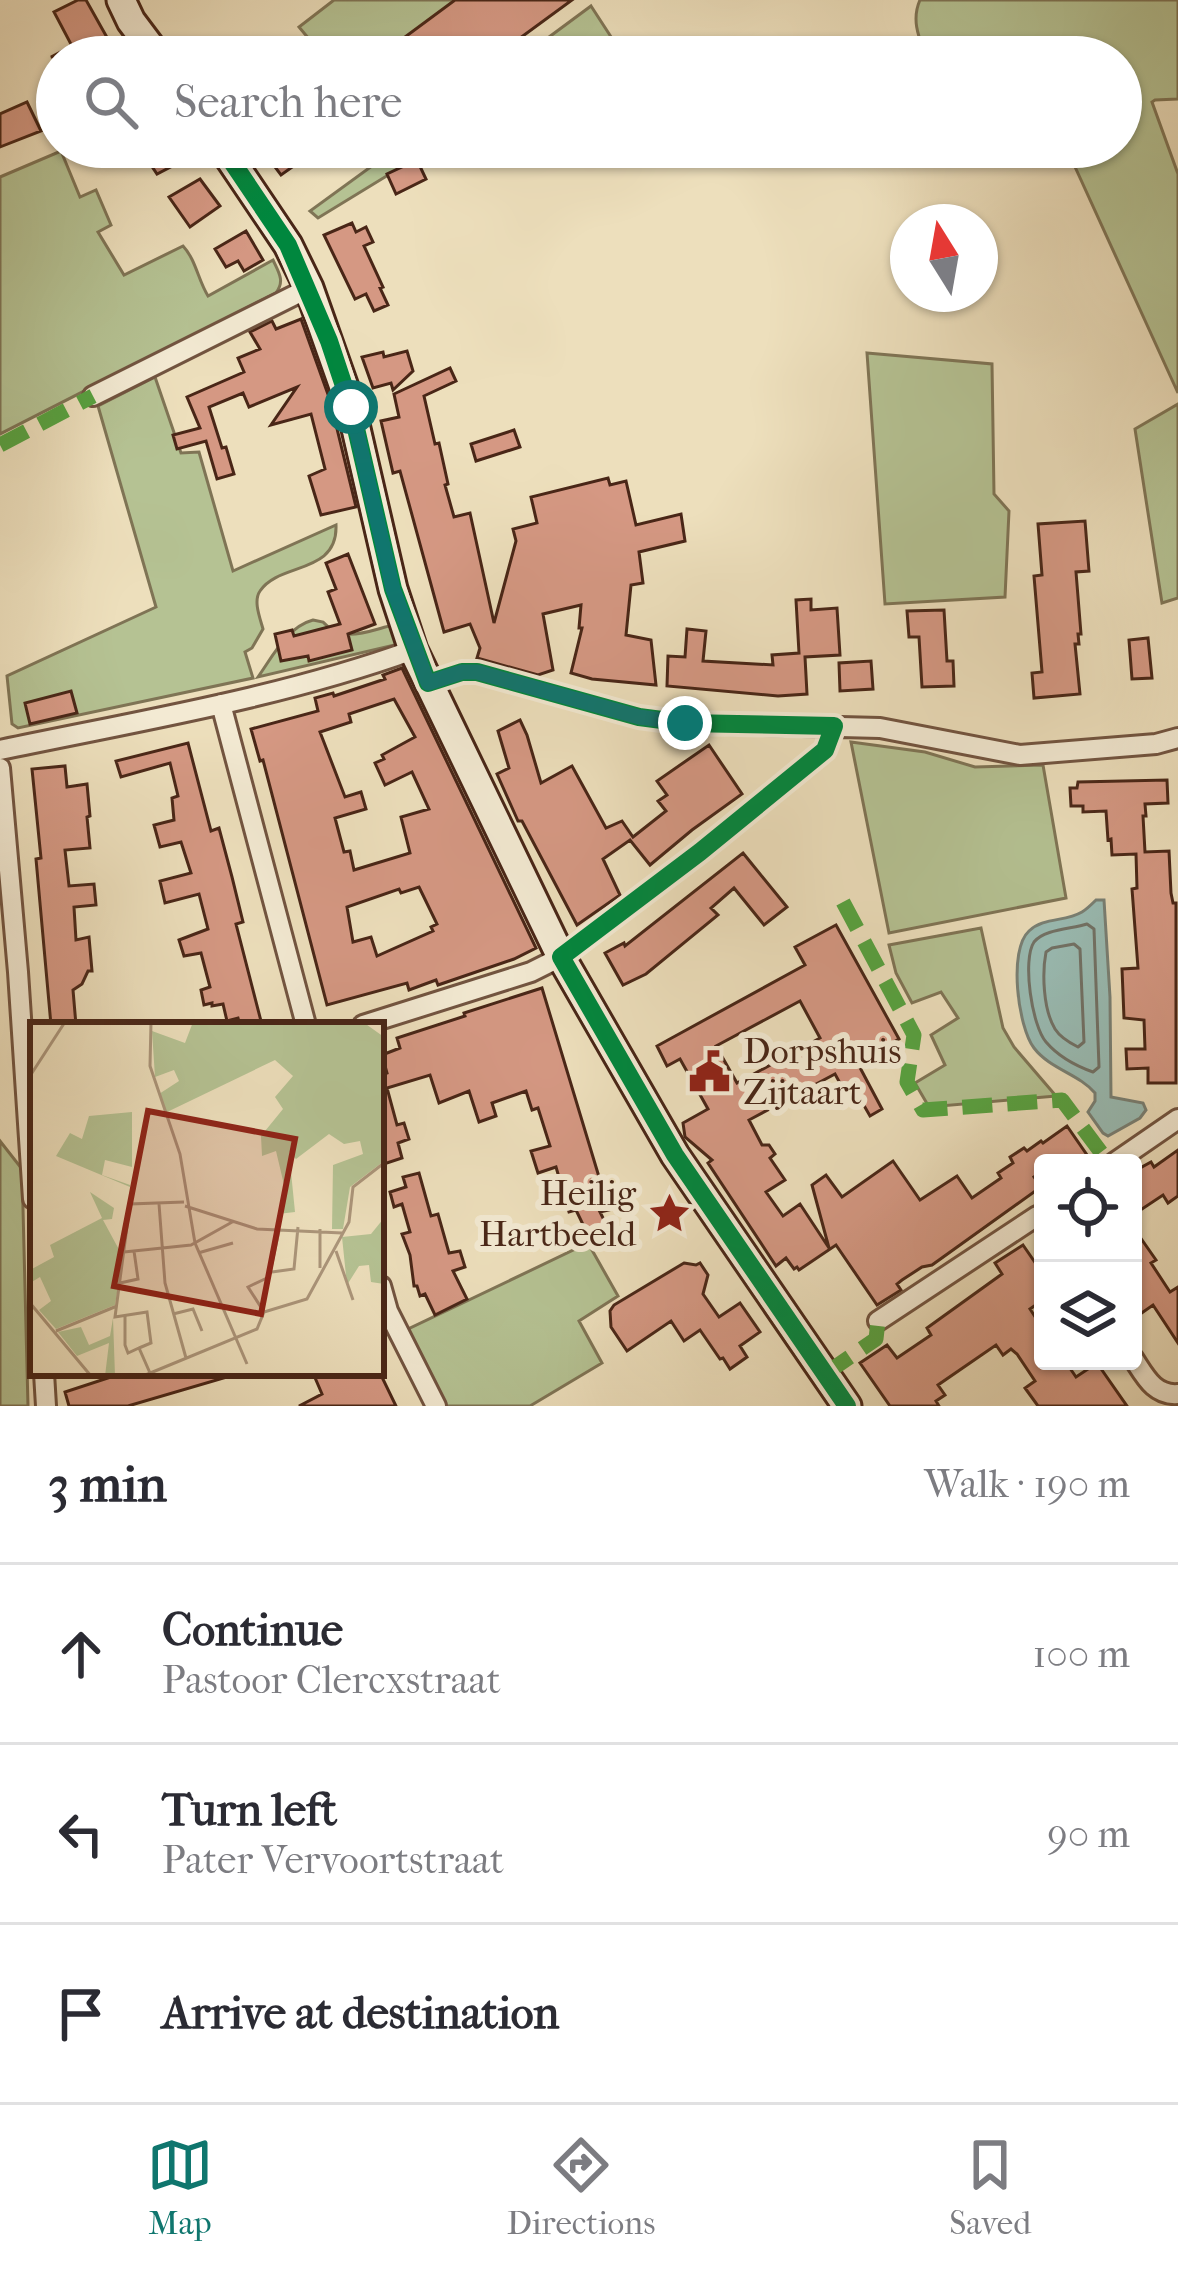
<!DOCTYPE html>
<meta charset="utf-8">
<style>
body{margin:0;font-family:"IM FELL French Canon",serif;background:#f2f2f3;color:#2b2b33}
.controls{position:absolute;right:36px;bottom:36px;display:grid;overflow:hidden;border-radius:12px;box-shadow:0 3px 9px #0004}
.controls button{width:108px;height:108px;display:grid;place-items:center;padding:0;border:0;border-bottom:3px solid #e1e1e2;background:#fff;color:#2b2b33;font:60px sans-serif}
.compass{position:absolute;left:890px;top:204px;width:108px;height:108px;border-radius:50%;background:#fff;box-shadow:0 3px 9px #0004;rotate:349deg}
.stop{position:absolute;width:36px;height:36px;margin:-27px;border:9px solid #0f766e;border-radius:50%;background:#fff}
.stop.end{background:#0f766e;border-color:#fff;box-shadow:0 3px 12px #0008}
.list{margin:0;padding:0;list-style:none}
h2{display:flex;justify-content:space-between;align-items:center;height:156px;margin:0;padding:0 48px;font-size:51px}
h2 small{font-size:39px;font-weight:400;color:#7c7c81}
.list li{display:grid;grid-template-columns:78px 1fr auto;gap:36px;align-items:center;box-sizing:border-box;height:180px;padding:0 48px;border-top:3px solid #e1e1e2}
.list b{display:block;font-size:45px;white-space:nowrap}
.list p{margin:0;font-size:39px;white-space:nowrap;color:#7c7c81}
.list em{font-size:39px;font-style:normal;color:#7c7c81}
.icon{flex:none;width:66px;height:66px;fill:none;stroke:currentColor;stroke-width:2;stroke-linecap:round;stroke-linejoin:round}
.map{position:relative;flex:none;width:1178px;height:1406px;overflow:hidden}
.search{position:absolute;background:#fff;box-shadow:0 3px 9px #0004;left:36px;right:36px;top:36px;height:132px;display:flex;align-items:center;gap:30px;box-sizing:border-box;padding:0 42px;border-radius:66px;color:#7c7c81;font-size:45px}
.sheet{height:696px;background:#fff}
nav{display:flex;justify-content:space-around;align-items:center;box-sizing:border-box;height:168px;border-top:3px solid #e1e1e2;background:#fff;font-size:33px;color:#7c7c81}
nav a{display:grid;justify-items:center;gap:6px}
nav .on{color:#0f766e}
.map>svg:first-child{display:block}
.green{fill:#b5c293;stroke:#7f7455;stroke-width:3}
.water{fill:#99bcb4;stroke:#798075;stroke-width:3}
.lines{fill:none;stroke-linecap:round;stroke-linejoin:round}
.shore{stroke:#717166;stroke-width:3}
.building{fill:#d59883;stroke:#492617;stroke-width:3;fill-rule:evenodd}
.street-casing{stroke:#725440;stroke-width:24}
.secondary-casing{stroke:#492617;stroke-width:33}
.street{stroke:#f3ead3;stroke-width:18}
.secondary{stroke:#f3ead3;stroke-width:27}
.quiet{stroke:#56a340;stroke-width:15;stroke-dasharray:30 15;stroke-linecap:butt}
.cycleway-casing{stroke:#f3ead3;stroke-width:26}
.cycleway{stroke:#00873e;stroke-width:18}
.route{stroke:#0f766e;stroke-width:15}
.labels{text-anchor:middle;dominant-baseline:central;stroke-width:12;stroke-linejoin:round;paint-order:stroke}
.poi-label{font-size:36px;fill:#492617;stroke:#f3ead3;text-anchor:start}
.inset-road{fill:none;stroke:#ab957a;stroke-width:3}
.view{fill:#8f2418;fill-opacity:0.15;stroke:#8f2418;stroke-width:6}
.inset-edge{fill:none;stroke:#492617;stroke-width:6}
</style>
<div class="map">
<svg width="1178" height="1406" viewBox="0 0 1178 1406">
<rect width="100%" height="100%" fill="#eddfbc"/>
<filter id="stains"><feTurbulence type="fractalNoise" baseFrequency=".00167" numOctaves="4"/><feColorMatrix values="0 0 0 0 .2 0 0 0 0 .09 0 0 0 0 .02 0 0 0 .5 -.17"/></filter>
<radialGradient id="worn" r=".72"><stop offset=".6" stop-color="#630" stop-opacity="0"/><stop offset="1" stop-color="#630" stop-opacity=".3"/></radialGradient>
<path class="green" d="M334,0H467L391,57H324L299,27Z
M920,0H1178V99L1155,100L1152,102L1178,174V393L1066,147H1121V57H926C919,38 911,20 920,0Z
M591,6L615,43L591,57H522Z
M398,147H434L318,218L310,211Z
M61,151L80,197L96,190L111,225L98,232L124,275L183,246C196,260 198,280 208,296L273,260C279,273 285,281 276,293L0,434V177Z
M867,353L992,364L994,494L1009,511L1005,597L885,604Z
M155,377L181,453L199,452L233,571L336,525C338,575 279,562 260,591C253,601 260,618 263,629L252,648L245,652L253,678L18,728L12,724L7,676L156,607L98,406Z
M1178,404V598L1162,603L1135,429Z
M313,620L323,622C342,644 368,631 393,625L399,644L258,677C273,656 287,627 313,620Z
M851,742L925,752L975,767L1043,765L1066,898L889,933Z
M981,928L1003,1028L1014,1047L1056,1096L929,1107L915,1083L945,1065L931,1035L958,1018L941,992L912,1003L896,973L889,945Z
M0,1141L22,1169L28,1406H0Z
M588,1243L618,1296L579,1321L602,1363L530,1406H441L404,1331Z"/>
<path class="water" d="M1096,900H1104L1110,997L1111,1097L1143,1103L1146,1110L1140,1118L1108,1136L1103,1133L1088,1112L1095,1101V1093C1079,1074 1050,1069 1034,1048C1018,1027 1008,950 1029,931C1044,917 1065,922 1082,912C1087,909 1092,904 1096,900Z"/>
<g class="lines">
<path class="shore" d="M1087,924L1094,929L1099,1067L1093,1072C1076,1066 1058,1056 1046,1042C1032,1026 1022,960 1034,942C1044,929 1072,929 1087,924Z
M1074,944L1080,949L1084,1042L1078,1047C1070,1043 1060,1037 1055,1029C1043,1009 1042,973 1046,952L1052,948Z"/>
</g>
<path class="building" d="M78,0H86L118,57H51L72,46L54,12Z
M455,0H572L494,57H378Z
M27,102L41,131L0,147V114Z
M139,147H178L186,159L157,174Z
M260,147H297L305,158L281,175Z
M417,160L426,179L396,194L387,174Z
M200,179L220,206L190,227L169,197Z
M352,223L356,232L366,227L373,242L364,246L383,287L380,288L388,305L374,311L366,294L355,299L324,235Z
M246,231L263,260L244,271L238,261L226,267L215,249Z
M301,319L330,400L356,507L321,515L309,476L325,469L311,414L271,425L297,387L249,407L243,393L209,407L222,448L226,447L234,474L217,479L206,441L177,449L173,435L200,428L187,397L244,372L238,358L260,349L250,332L272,321L276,329Z
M407,351L413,371L393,390L391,383L373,388L362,357L383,352L384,357Z
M450,368L456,381L424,396L435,444L439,443L448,484L445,485L454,517L470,513L494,623L516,541L513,529L537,523L531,497L608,478L610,485L626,481L636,525L681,514L685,541L639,552L643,583L631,585L626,635L651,640L656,685L592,679L571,673L582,628H579L581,605L543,614L553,670L538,675L477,658L480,648L470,624L444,632L400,471L393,473L381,421L399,417L394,394Z
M514,430L520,447L476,461L471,444Z
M1085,521L1089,571L1076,572L1081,634H1078L1079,644H1075L1080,694L1034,698L1032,673L1042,672L1034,576L1042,575L1038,524Z
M348,554L375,624L348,634L352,650L309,661L308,656L281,661L275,634L292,630L294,636L340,624L328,592L336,589L326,563Z
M811,599V610L837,608L840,655L805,657L807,694L778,696L667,686L668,656L685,657L687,629L706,631L703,661L773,665L772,655L799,653L796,600Z
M944,610L947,661H953L954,686L922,687L919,637H909L907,611Z
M1148,638L1152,678L1132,679L1129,640Z
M871,661L873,689L840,691L839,663Z
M402,668L536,948L514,959L438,985L436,980L409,990L407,983L327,1005L263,760L260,761L251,729L318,711L315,698L333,693L334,696L385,679L383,675ZM394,699L415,737L382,755L384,759L375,763L385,785L412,772L429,809L401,817L410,853L354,870L350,851L344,852L335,818L366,809L361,792L345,797L320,732L351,722L349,714ZM419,887L437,924L431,927L433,931L377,956L371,937L353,942L347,907L399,889L401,893Z
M71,691L77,713L30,724L25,703Z
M520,720L527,735L541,783L572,766L606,828L622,821L633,837L666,811L658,801L667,795L657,781L709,745L742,794L692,830L650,865L630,840L603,859L620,895L577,925L522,821H518L497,774L509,768L498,731Z
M188,743L211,831L219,828L232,877L243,922L236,924L262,1025H240L238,1018L227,1021L223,1004L212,1006V1003L204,1005L201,990L210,987L201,953L184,956L179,940L208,929L199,894L165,903L160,881L191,873L181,842L160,847L154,825L174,820L172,798L178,796L170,763L121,777L116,761Z
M65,766L67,787L87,784L90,816L87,817L90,848L65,850L69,886L94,884L96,905L74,907L76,940L89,937L92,971H88L82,984L73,990L76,1025H51L36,859L41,858L32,769Z
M1167,780L1168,803L1145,804L1146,816H1143L1145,852L1169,851L1171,893L1173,903H1176V1083H1148V1068L1127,1069L1126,1049H1145L1144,1020L1124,1018L1122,969L1138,968L1132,889L1137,888L1136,854L1112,855L1111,839L1108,840L1106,811L1083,812V806H1071L1070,788H1077L1078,782Z
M743,853L787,907L764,925L734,888L711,908L718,915L646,974L623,985L605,953L624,943L625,946Z
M836,925L899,1039L857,1062L882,1109L870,1116L862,1102L853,1107L835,1074L749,1120L762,1145H769L775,1154L770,1158L785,1180L766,1192L783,1216L800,1204L829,1248L812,1185L826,1175L842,1197L893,1161L920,1200L957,1176L972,1198L1001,1178L998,1173L1013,1163L1010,1157L1024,1148L1027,1151L1041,1141L1043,1143L1067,1126L1087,1155L1076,1163H1043V1171L1034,1177L1041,1187L932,1265L922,1267L902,1280L897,1284L901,1290L877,1305L836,1245L799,1270L797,1267L794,1269L786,1258L776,1266L708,1163L712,1160L685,1137L683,1123L708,1109L680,1059L667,1066L657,1046L805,965L795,947ZM800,1001L820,1038L737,1083L716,1046Z
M542,988L609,1210L600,1212L609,1230L590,1239L576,1210L569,1212L556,1167L538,1173L531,1151L550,1146L538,1108L532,1110L526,1091L492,1103L496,1116L479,1122L469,1091L439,1103L430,1075L387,1088L397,1125L404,1123L409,1139L398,1143L402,1158L381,1165V1075L387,1073L382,1055L400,1048L397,1038L465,1016L464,1013Z
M1178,1150V1196L1168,1203L1163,1195L1133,1215V1172L1151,1162L1154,1167Z
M419,1173L431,1216L438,1214L449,1253L460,1251L465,1267L453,1271L467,1299L435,1315L425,1294L420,1296L417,1286H414L410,1255L402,1234L410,1232L402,1204L394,1207L390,1192L406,1187L403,1177Z
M1133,1227L1156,1260L1151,1263L1170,1292L1178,1287V1343L1153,1305L1133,1319Z
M1023,1245L1043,1274V1300L1030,1309L1043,1329V1361H1065L1076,1377L1097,1363L1127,1406H1038L1025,1388L1035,1381L1017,1354L1011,1349L1003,1355L996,1345L938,1385L945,1395L936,1401L939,1406H890L860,1363L887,1345L897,1358L931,1335L927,1328L1002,1274L995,1263Z
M684,1263L696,1265L700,1263L708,1275L703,1294L719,1317L740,1303L760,1332L740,1346L747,1357L730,1369L723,1358L720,1359L700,1330L684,1341L671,1321L627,1351L611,1327L610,1311L614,1305Z
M123,1373H226L227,1377L128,1406H69L65,1392Z
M313,1373H380L396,1406H299L322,1394Z"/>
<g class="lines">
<defs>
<path id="street" d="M93,396L309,288
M428,683L462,672H477L639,717L685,723L880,728L1020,755L1156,744L1178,738
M221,704L306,1025
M0,750C138,721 280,698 413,650
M0,768L18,972L33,1199
M363,1025L531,972L561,957L700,852L825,750L834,726
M1114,1163L1178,1119
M381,1286L388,1311L436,1406
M878,1321L1037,1216
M1133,1358C1145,1376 1154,1396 1178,1394
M44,1373L46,1406"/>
<path id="secondary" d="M121,0L131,21L158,57
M222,147L288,245L309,288L351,407L393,589L413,650L561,957L675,1155L847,1406"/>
</defs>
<use href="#street" class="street-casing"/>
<use href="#secondary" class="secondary-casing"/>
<use href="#street" class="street"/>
<use href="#secondary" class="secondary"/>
<path class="quiet" d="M0,445L93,396
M843,902L914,1035L907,1082L923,1110L1062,1100L1109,1163
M825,1374L876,1339L878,1321"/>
<defs>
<path id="cycleway" d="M222,147L288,245L329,341L351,407L393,589L428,683L462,672H477L639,717L685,723L834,726L825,750L700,852L561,957L675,1155L847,1406"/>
</defs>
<use href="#cycleway" class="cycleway-casing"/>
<use href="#cycleway" class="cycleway"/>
</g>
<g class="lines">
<path class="route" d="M351,407L393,589L428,683L462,672H477L639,717L685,723"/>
</g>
<defs>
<symbol id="civic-bare" viewBox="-9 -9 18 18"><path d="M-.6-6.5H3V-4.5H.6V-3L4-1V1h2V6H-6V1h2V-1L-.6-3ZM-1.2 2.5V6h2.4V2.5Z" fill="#8f2418" stroke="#f3ead3" stroke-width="2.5" paint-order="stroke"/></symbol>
<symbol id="sight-bare" viewBox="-9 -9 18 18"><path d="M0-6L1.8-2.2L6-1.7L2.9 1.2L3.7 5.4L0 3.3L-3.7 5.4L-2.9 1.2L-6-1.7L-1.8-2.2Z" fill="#8f2418" stroke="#f3ead3" stroke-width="2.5" paint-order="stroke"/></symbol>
</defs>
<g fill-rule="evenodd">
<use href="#civic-bare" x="680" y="1042" width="59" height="59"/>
<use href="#sight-bare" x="640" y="1184" width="59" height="59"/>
</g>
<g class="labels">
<g class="poi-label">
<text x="743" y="1051">Dorpshuis<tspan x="743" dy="41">Zijtaart</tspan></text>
<text x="636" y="1193" text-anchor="end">Heilig<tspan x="636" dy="41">Hartbeeld</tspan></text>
</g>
</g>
<g transform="translate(30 1022)">
<rect width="354" height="354" fill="#eddfbc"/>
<path d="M163,0H333L354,15V139L320,165L313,207H302L303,143L333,132L330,119L314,122L299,112L266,137L259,130L265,190L248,192L255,167L246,129L232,134L231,114L253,87L245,75L263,54L245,38L135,91L129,72L149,59L144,48L125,55L122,9L155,21ZM102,90V145L75,138L72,153L100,163V165L26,134L40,111L52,117L59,94ZM60,170L84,186L82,197L73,198L93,235L85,283L26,307L9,288L21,279L10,255L0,261V248L24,235L20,223L72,196ZM354,196V262L341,260L339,243L329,244L317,263L312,215L341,212ZM83,296L85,354H75L79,321L47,334L28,310L51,305L59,323L80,314Z" fill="#b5c293"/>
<path class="inset-road" d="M121,0L120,44L150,132L165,221L217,342M0,54L35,0M129,182L135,261L156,336M155,184L227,207L312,211M306,229L323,278M94,230L161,223L204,199M168,231L203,221M290,246V207M242,250L264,247L268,205M90,261L108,257L104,229M0,281L61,354M234,290L218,265L239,255L249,209M143,292L163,287L172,309M95,293V323L98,331L109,326L120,351M26,309L87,284M109,326L121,321L117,290L85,295L100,182L154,180M113,354L227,307L234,290L277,277L319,200L323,165L354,141"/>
<path class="view" d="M118,89L265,117L231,292L84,264Z"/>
<rect width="354" height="354" class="inset-edge"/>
</g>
<rect width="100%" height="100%" filter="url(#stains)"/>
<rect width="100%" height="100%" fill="url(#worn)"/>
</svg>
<div class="controls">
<button><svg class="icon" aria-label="locate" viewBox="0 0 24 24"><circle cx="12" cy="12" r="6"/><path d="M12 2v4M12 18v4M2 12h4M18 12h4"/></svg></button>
<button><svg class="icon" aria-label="layers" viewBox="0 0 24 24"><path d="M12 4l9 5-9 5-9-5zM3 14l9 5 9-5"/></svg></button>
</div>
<svg class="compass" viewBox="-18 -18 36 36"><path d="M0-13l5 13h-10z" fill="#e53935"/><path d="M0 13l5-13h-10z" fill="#7c7c81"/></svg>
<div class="stop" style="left:351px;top:407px"></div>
<div class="stop end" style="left:685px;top:723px"></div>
<div class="search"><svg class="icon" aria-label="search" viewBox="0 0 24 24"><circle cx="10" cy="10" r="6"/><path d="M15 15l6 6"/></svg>Search here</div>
</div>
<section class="sheet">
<h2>3 min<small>Walk · 190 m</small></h2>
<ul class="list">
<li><svg class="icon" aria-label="ahead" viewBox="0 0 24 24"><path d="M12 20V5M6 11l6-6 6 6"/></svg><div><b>Continue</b><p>Pastoor Clercxstraat</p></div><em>100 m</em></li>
<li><svg class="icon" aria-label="left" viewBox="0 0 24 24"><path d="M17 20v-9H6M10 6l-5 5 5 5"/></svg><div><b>Turn left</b><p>Pater Vervoortstraat</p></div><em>90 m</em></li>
<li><svg class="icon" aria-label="arrive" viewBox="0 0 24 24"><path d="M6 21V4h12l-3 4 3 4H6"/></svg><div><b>Arrive at destination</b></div></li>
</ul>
</section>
<nav>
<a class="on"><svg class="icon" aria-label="map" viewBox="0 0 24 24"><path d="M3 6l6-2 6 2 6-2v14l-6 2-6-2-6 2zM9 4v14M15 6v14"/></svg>Map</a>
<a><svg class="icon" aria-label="directions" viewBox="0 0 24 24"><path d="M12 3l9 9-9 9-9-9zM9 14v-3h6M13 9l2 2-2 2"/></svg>Directions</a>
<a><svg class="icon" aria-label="saved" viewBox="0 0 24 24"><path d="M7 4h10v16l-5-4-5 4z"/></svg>Saved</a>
</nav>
